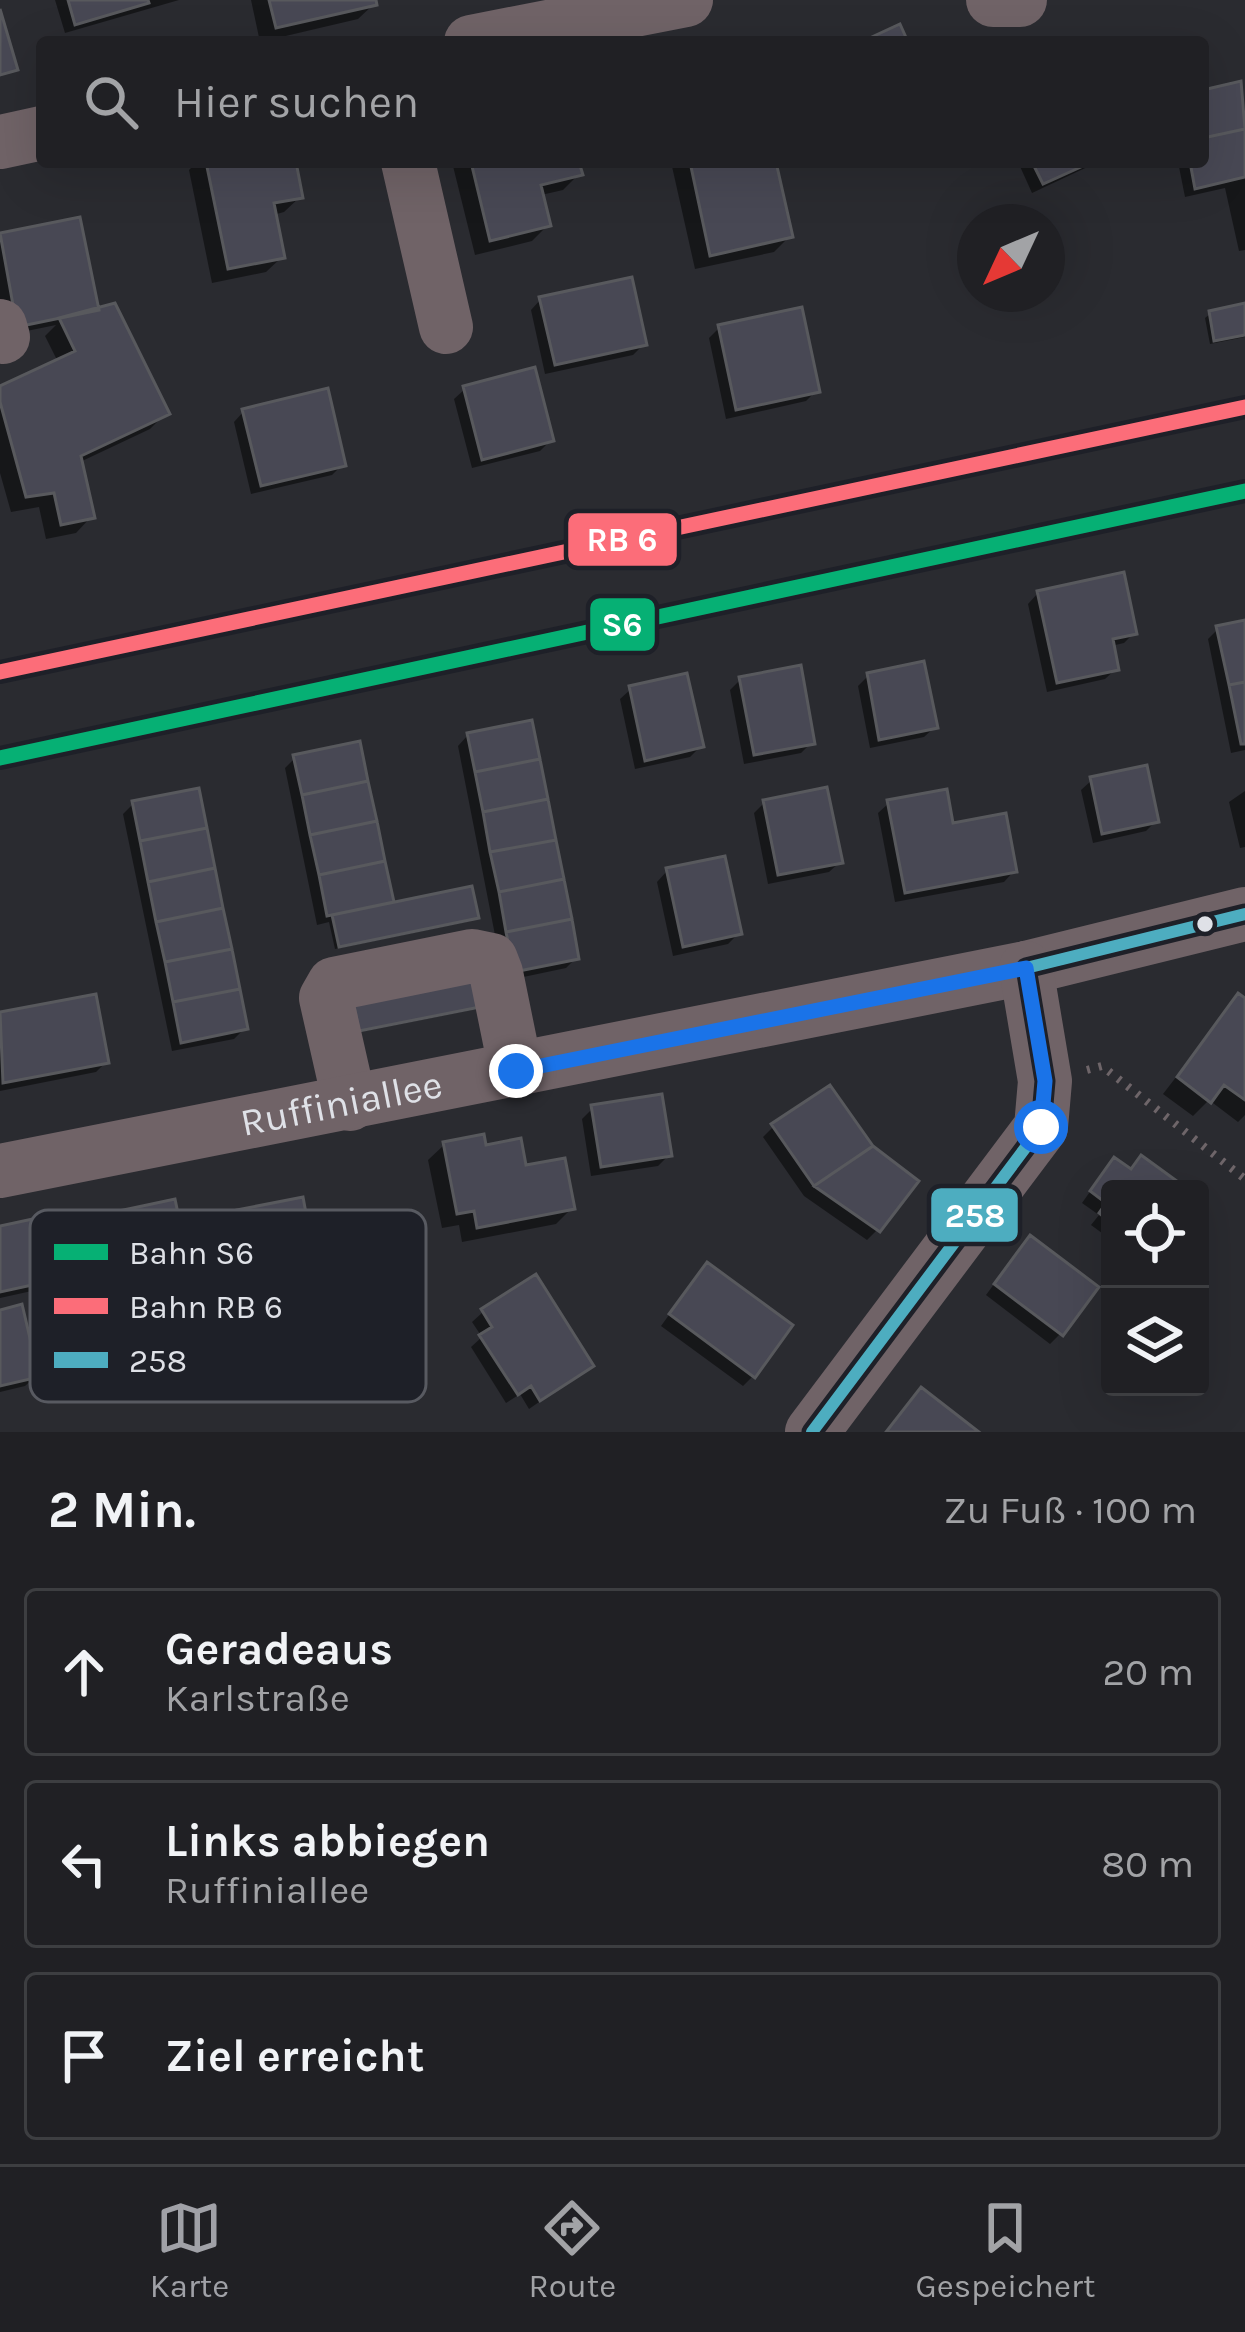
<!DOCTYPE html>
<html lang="de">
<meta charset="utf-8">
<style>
body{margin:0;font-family:Karla,sans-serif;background:#2d2d31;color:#f1f3f6}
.controls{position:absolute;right:36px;bottom:36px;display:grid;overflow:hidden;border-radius:12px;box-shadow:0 12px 48px #0002}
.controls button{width:108px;height:108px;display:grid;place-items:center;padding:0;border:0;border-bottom:3px solid #3d3e41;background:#202024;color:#f1f3f6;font:60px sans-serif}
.compass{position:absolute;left:957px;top:204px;width:108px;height:108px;border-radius:50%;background:#202024;box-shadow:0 12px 48px #0002;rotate:226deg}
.stop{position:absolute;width:36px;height:36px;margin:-27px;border:9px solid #1a73e8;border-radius:50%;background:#fff}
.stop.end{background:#1a73e8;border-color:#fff;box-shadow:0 3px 12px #0008}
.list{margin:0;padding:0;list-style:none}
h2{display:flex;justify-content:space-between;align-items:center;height:156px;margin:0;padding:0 48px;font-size:51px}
h2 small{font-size:39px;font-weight:400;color:#a2a3a6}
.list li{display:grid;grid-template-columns:78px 1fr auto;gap:36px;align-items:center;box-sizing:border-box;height:168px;margin:0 24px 24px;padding:0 24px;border:3px solid #3d3e41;border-radius:12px}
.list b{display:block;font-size:45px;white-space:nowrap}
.list p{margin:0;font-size:39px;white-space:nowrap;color:#a2a3a6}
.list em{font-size:39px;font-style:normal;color:#a2a3a6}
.icon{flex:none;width:66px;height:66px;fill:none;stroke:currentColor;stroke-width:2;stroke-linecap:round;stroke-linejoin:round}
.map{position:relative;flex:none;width:1245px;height:1432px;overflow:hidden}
.search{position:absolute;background:#202024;box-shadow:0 12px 48px #0002;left:36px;right:36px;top:36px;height:132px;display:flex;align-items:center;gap:30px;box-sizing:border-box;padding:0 42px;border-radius:12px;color:#a2a3a6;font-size:45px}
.sheet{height:732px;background:#202024}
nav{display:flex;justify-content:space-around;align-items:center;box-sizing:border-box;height:168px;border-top:3px solid #3d3e41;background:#202024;font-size:33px;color:#a2a3a6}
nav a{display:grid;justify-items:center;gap:6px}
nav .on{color:#a0a1a7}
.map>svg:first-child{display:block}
.shadow{fill:#0007}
.building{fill:#484854;stroke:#58595d;stroke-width:3}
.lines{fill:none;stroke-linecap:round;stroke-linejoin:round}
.path{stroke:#6e6569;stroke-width:8;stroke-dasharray:3 9;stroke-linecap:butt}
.minor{stroke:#706367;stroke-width:54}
.bus-1-casing{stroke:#1e2028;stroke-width:21}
.bus-1{stroke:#4dadc0;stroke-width:12}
.rail-1-casing{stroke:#1e2028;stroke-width:24}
.rail-2-casing{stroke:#1e2028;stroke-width:24}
.rail-1{stroke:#06b074;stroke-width:15}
.rail-2{stroke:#fc6d79;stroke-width:15}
.route{stroke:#1a73e8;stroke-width:15}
.bus-dot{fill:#dfe1e7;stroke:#1e2028;stroke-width:4.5}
.labels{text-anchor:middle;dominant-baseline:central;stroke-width:12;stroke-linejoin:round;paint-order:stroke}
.street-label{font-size:39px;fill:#dfe1e7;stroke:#1e2028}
.key{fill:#1e2028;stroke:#585a61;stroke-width:3}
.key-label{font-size:33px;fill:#dfe1e7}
.line-badge{stroke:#1e2028;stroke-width:4.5}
.badge-label{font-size:33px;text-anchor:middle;font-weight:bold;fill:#fff}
</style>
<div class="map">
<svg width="1245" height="1432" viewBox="0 0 1245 1432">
<rect width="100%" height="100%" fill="#2a2b30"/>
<path class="shadow" d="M55,0H179L65,33Z
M251,0H373L374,4L358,19L260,42Z
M1239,85L1245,111V250L1239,251L1225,188L1185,197L1178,162H1203V93Z
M197,162H293L300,197L284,212L273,215L282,257L266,272L212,283L189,170Z
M452,162H576L579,174L563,190L541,195L548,225L532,241L475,255Z
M671,162H773L790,236L774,252L695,269Z
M1018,162H1098L1032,193Z
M78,220L97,311L166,413L150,429L80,462L91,517L76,533L46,539L39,507L11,512L0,473V389L58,362L45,336L56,325L7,335L0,302V236Z
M541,299L644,344L633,355L545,374L531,310Z
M1245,306V337L1210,344L1205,318L1210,314Z
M719,328L816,391L806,401L726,419L709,338Z
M465,389L550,441L540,451L472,468L454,399Z
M244,411L342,465L332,475L251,494L234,422Z
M1038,593L1134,633L1124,643L1111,646L1116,669L1105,679L1047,692L1028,604Z
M1245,623V750L1231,753L1208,639L1218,629Z
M868,676L935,727L924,737L870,748L858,686Z
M740,680L811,743L801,753L744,764L730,690Z
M631,689L701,746L690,757L635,769L620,699Z
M468,735L576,958L566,968L504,981L458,746Z
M357,744L392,906L475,917L471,921L335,949L329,922L317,925L285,768L295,758Z
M1092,780L1156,821L1146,831L1093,843L1081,790Z
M1245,791V847L1240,848L1229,802Z
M764,803L840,862L829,872L768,884L754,813Z
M889,803L1014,871L1004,882L895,902L878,813Z
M133,804L245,1028L234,1039L172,1051L123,814Z
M667,871L739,933L728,944L673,956L657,882Z
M1238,997L1245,1002V1115L1238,1122L1209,1100L1193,1116L1163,1094Z
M93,998L106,1062L96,1072L0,1091V1015Z
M350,1007H487L355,1033Z
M593,1108L669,1155L658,1166L591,1176L582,1119Z
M773,1127L877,1230L867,1240L804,1196L763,1137Z
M444,1145L484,1149L524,1169L572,1208L556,1224L462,1242L459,1225L442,1228L428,1160Z
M1104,1172H1129L1176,1184L1173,1189H1110V1239L1091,1225L1099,1215L1082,1203Z
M0,1229L61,1277L50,1287L0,1298Z
M1020,1249L1060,1334L1050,1344L986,1295Z
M697,1276L753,1376L743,1386L661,1326Z
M483,1312L591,1366L529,1409L520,1394L506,1403L471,1347L482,1337L472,1322Z
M0,1313L36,1376L25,1386L0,1392Z"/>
<path class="building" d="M68,0H148L149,3L75,25Z
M269,0H376L377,5L276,28Z
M0,9L18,70L0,75Z
M900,24L908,42H861Z
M1241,81L1245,129L1203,138V90Z
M1245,129V177L1195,189L1190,162H1203V138Z
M206,162H296L303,198L274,203L285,258L228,269Z
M471,162H579L583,175L541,185L551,226L490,241Z
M690,162H776L793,237L710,256Z
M1032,162H1092L1043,184Z
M80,217L99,310L17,327L0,233Z
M632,277L647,345L555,365L539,297Z
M115,303L170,414L81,456L95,518L61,525L54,493L26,497L0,402V386L75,351L59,318Z
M1245,303V335L1214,341L1209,311Z
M802,307L820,392L736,410L718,325Z
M535,367L554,441L482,460L463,386Z
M328,388L346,466L261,486L242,409Z
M1124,572L1137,634L1113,639L1119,670L1057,683L1037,591Z
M1245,620V682L1229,685L1216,626Z
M924,661L938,728L879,740L867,673Z
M801,665L815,744L754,755L739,677Z
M687,673L704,747L645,761L629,686Z
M1245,682V744H1241L1229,685Z
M532,720L540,759L475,772L467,733Z
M360,741L368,781L302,795L293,755Z
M540,759L548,799L483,812L475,772Z
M1147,765L1159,822L1102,834L1090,777Z
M368,781L377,821L310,835L302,795Z
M827,787L843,863L778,875L763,800Z
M199,788L207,828L140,841L132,801Z
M947,789L953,823L1006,813L1017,872L905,893L887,800Z
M548,799L556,840L490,852L483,812Z
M377,821L385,861L319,875L310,835Z
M207,828L215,868L148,882L140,841Z
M556,840L564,879L499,892L490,852Z
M725,856L742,934L683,947L666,868Z
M385,861L394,902L327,916L319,875Z
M215,868L223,908L156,922L148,882Z
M564,879L572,919L506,932L499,892Z
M472,886L479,918L339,947L332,915Z
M223,908L232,949L165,962L156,922Z
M572,919L579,959L514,972L506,932Z
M232,949L240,989L173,1002L165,962Z
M489,973L495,1004L359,1031L353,1000Z
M240,989L248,1029L181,1043L173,1002Z
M1238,993L1245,998V1100L1224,1085L1211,1103L1177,1077Z
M96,994L109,1063L3,1083L0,1012Z
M830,1085L873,1146L814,1186L771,1124Z
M662,1094L672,1156L601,1167L591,1105Z
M484,1134L486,1145L521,1138L526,1165L565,1158L575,1209L477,1228L474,1211L457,1214L443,1142Z
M873,1146L919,1181L880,1232L814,1186Z
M1141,1155L1181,1184L1177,1189H1110V1222L1099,1213L1106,1203L1090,1191L1114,1157L1131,1169Z
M303,1197L319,1284L254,1296L237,1210Z
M175,1199L199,1314L128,1328L105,1214Z
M51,1215L64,1278L0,1292V1226Z
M1030,1235L1099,1287L1063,1336L994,1284Z
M707,1262L793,1325L755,1378L669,1314Z
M536,1274L594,1366L540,1401L531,1386L518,1395L479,1335L492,1327L481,1309Z
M22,1304L39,1377L0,1386V1310Z
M921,1387L979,1432H886Z"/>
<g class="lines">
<path class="path" d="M1087,1070L1102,1066L1245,1179"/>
<g class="minor">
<path d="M993,0H1020"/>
<path d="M471,42L686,0"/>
<path d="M0,142L42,133"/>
<path d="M408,162L446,327"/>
<path d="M0,326L3,337"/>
<path d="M350,1104L326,998L334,984L472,956L491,960L496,973L516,1071"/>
<path id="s1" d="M0,1171L1026,968L1245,914"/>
<path d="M812,1432L1041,1127L1045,1081L1026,968"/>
</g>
<defs>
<path id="bus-1" d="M1026,968L1245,914
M812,1432L1041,1127L1045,1081L1026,968"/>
</defs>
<use href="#bus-1" class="bus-1-casing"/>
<use href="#bus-1" class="bus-1"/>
<defs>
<path id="rail-1" d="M0,758L1245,491"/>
<path id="rail-2" d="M0,672L1245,407"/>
</defs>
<use href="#rail-1" class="rail-1-casing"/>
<use href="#rail-2" class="rail-2-casing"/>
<use href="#rail-1" class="rail-1"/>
<use href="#rail-2" class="rail-2"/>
</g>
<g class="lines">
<path class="route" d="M516,1071L1026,968L1045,1081L1041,1127"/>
</g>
<circle class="bus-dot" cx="1205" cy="924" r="10"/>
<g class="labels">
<g class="street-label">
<text stroke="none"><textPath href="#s1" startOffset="348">Ruffiniallee</textPath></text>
</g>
</g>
<rect x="30" y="1210" width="396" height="192" rx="18" class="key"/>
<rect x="54" y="1244" width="54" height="16" fill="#06b074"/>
<rect x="54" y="1298" width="54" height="16" fill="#fc6d79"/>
<rect x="54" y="1352" width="54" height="16" fill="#4dadc0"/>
<g class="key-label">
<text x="129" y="1264">Bahn S6</text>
<text x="129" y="1318">Bahn RB 6</text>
<text x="129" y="1372">258</text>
</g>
<g class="line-badge">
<rect x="566" y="511" width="113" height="57" rx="12" fill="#fc6d79"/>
<rect x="588" y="596" width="69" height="57" rx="12" fill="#06b074"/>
<rect x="929" y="1186" width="91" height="58" rx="12" fill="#4dadc0"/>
</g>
<g class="badge-label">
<text x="622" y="551">RB 6</text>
<text x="622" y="636">S6</text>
<text x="975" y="1227">258</text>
</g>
</svg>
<div class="controls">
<button><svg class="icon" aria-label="locate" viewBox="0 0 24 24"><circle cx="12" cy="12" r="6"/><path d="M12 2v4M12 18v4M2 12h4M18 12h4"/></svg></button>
<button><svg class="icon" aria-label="layers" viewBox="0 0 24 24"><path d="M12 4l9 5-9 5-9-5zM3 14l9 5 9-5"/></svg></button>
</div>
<svg class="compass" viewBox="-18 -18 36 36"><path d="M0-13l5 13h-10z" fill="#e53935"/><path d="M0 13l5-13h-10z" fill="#a2a3a6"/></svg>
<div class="stop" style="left:1041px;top:1127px"></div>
<div class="stop end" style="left:516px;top:1071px"></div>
<div class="search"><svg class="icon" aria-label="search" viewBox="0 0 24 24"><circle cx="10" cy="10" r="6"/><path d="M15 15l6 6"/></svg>Hier suchen</div>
</div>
<section class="sheet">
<h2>2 Min.<small>Zu Fuß · 100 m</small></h2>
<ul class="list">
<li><svg class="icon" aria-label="ahead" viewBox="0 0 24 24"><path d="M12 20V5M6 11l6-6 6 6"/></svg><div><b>Geradeaus</b><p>Karlstraße</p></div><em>20 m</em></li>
<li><svg class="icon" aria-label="left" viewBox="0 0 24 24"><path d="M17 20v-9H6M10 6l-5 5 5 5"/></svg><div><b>Links abbiegen</b><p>Ruffiniallee</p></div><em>80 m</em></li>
<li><svg class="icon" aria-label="arrive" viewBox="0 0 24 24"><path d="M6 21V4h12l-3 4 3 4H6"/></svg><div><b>Ziel erreicht</b></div></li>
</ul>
</section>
<nav>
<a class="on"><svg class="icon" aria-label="map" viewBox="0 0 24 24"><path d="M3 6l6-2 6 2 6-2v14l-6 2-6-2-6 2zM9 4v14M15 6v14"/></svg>Karte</a>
<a><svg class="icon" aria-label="directions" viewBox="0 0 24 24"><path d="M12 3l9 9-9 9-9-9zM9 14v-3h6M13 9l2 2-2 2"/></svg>Route</a>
<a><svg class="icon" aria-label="saved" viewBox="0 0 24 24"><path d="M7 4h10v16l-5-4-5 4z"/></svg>Gespeichert</a>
</nav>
